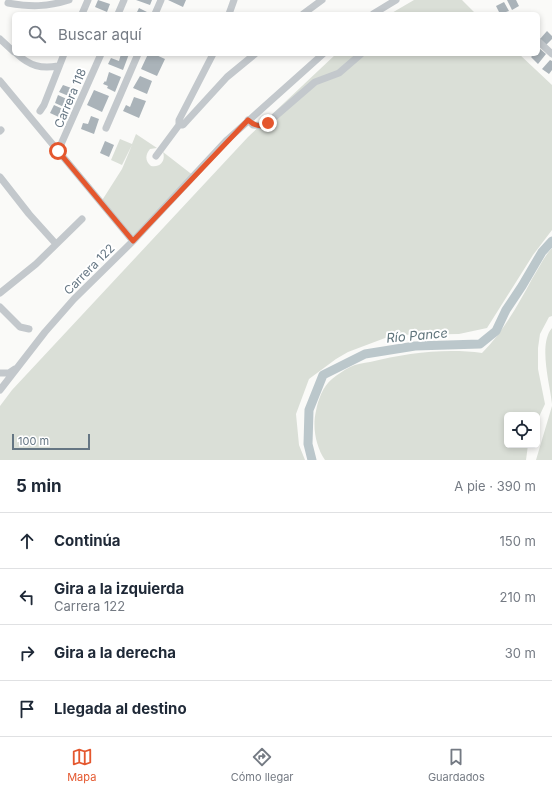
<!DOCTYPE html>
<html lang="es">
<meta charset="utf-8">
<style>
body{margin:0;font-family:Inter,sans-serif;background:#f6f6f7;color:#1f2937}
.controls{position:absolute;right:12px;bottom:12px;display:grid;overflow:hidden;border-radius:6px;box-shadow:0 2px 6px #0003}
.controls button{width:36px;height:36px;display:grid;place-items:center;padding:0;border:0;border-bottom:1px solid #e0e1e3;background:#fff;color:#1f2937;font:20px sans-serif}
.scale{position:absolute;left:12px;bottom:10px;width:78px;box-sizing:border-box;padding-left:4px;border:2px solid #657683;border-top:0;font-size:11px;line-height:14px;white-space:nowrap;color:#657683;-webkit-text-stroke:3px #fff;paint-order:stroke}
.stop{position:absolute;width:12px;height:12px;margin:-9px;border:3px solid #e4572e;border-radius:50%;background:#fff}
.stop.end{background:#e4572e;border-color:#fff;box-shadow:0 1px 4px #0008}
.list{margin:0;padding:0;list-style:none}
h2{display:flex;justify-content:space-between;align-items:center;height:52px;margin:0;padding:0 16px;font-size:17px}
h2 small{font-size:13px;font-weight:400;color:#747a83}
.list li{display:grid;grid-template-columns:26px 1fr auto;gap:12px;align-items:center;box-sizing:border-box;height:56px;padding:0 16px;border-top:1px solid #e0e1e3}
.list b{display:block;font-size:15px;white-space:nowrap}
.list p{margin:0;font-size:13px;white-space:nowrap;color:#747a83}
.list em{font-size:13px;font-style:normal;color:#747a83}
.icon{flex:none;width:22px;height:22px;fill:none;stroke:currentColor;stroke-width:2;stroke-linecap:round;stroke-linejoin:round}
.map{position:relative;flex:none;width:552px;height:460px;overflow:hidden}
.search{position:absolute;background:#fff;box-shadow:0 2px 6px #0003;left:12px;right:12px;top:12px;height:44px;display:flex;align-items:center;gap:10px;box-sizing:border-box;padding:0 14px;border-radius:6px;color:#747a83;font-size:15px}
.sheet{height:276px;background:#fff}
nav{display:flex;justify-content:space-around;align-items:center;box-sizing:border-box;height:56px;border-top:1px solid #e0e1e3;background:#fff;font-size:11px;color:#747a83}
nav a{display:grid;justify-items:center;gap:2px}
nav .on{color:#e4572e}
.map>svg:first-child{display:block}
.green{fill:#dadfd7}
.lines{fill:none;stroke-linecap:round;stroke-linejoin:round}
.river{stroke:#bbc7cb;stroke-width:9}
.building{fill:#aab3b9}
.minor{stroke:#c3c8cc;stroke-width:7}
.route{stroke:#e4572e;stroke-width:5}
.labels{text-anchor:middle;dominant-baseline:central;stroke-width:4;stroke-linejoin:round;paint-order:stroke}
.street-label{font-size:12px;fill:#657683;stroke:#fff}
.water-label{font-size:13px;font-style:italic;fill:#60757c;stroke:#fff}
</style>
<div class="map">
<svg width="552" height="460" viewBox="0 0 552 460">
<rect width="100%" height="100%" fill="#fafaf8"/>
<path class="green" d="M414,0H462L476,14H390Z
M336,54H519L552,85V230L533,255L487,328L459,334L393,335L348,352L336,359L309,379L296,414L299,445L305,460H0V406L12,390L248,137Z
M136,134L157,148L150,149C145,155 145,161 151,166C160,168 166,161 163,152L194,176L133,241L101,202L122,169L132,145L122,165L111,160L120,139L132,144Z
M552,248V316L549,317L540,334L538,348V369L545,404L537,421V415H507V445H528L526,460H325C316,447 312,427 316,411C318,400 323,386 332,379C337,375 344,370 350,367C356,364 364,363 370,362C406,353 446,348 482,353C503,332 518,305 532,279C539,268 543,258 552,248Z
M552,328V404C550,384 538,344 552,328Z
M552,406V460H536Z"/>
<g class="lines">
<path class="river" d="M312,460L308,444L309,410L323,375L365,354L415,346L480,344L496,331L506,310L522,286L542,252L552,241"/>
</g>
<path class="building" d="M98,0L110,4L107,12L95,7Z
M136,0H152L150,5Z
M168,0H186L183,7Z
M507,0H516L519,6L512,10Z
M504,2L509,11L500,14L496,6Z
M139,8L149,13V14H136Z
M547,31L552,36V39L546,45L540,39Z
M539,48L546,54L538,64L531,57L534,54H538Z
M121,54H129L123,70L108,64L111,58L119,61Z
M148,54H154L165,59L157,76L141,69Z
M550,60L552,61V70L549,74L542,69Z
M109,72L121,77L115,92L107,88L108,86L103,84L105,81L106,82Z
M140,76L152,81L147,94L133,88Z
M63,85L74,89L71,97L59,92Z
M94,90L109,96L102,112L87,105Z
M58,95L69,100L66,108L55,103Z
M134,97L146,101L139,118L123,111L126,105L130,107Z
M54,105L65,110L61,118L50,113Z
M91,116L99,119L94,134L81,129L83,123L88,124Z
M105,141L114,145L109,157L100,153Z"/>
<g class="lines">
<path class="minor" d="M8,3C30,7 47,7 69,0
M82,14L88,0
M118,14L124,0
M155,14L161,0
M229,14L234,0
M303,14L322,0
M373,14L396,0
M0,39L14,52
M538,41L552,54
M17,54C30,66 41,69 58,66
M0,81L133,241
M40,111L44,105L64,54
M248,120L253,125L264,126L315,82L339,73L361,54
M179,125H183L227,77L255,54
M106,128L138,54
M0,131L1,130
M58,151L101,54
M156,156L179,125V120L213,54
M0,177L29,214L56,244
M0,293L36,264L82,219
M0,307L20,327L29,329
M0,373H9L15,369
M0,390L45,332L74,299L133,241L227,140L323,54"/>
</g>
<g class="lines">
<path class="route" d="M58,151L133,241L248,120C255,126 261,128 268,123"/>
</g>
<g class="labels">
<g class="street-label">
<text transform="translate(70 98) rotate(-67)">Carrera 118</text>
<text transform="translate(89 269) rotate(-45)">Carrera 122</text>
</g>
<g class="water-label">
<text transform="translate(417 335) rotate(-5)">Río Pance</text>
</g>
</g>
</svg>
<div class="controls">
<button><svg class="icon" aria-label="locate" viewBox="0 0 24 24"><circle cx="12" cy="12" r="6"/><path d="M12 2v4M12 18v4M2 12h4M18 12h4"/></svg></button>
</div>
<div class="scale">100 m</div>
<div class="stop" style="left:58px;top:151px"></div>
<div class="stop end" style="left:268px;top:123px"></div>
<div class="search"><svg class="icon" aria-label="search" viewBox="0 0 24 24"><circle cx="10" cy="10" r="6"/><path d="M15 15l6 6"/></svg>Buscar aquí</div>
</div>
<section class="sheet">
<h2>5 min<small>A pie · 390 m</small></h2>
<ul class="list">
<li><svg class="icon" aria-label="ahead" viewBox="0 0 24 24"><path d="M12 20V5M6 11l6-6 6 6"/></svg><div><b>Continúa</b></div><em>150 m</em></li>
<li><svg class="icon" aria-label="left" viewBox="0 0 24 24"><path d="M17 20v-9H6M10 6l-5 5 5 5"/></svg><div><b>Gira a la izquierda</b><p>Carrera 122</p></div><em>210 m</em></li>
<li><svg class="icon" aria-label="right" viewBox="0 0 24 24"><path d="M7 20v-9h11M14 6l5 5-5 5"/></svg><div><b>Gira a la derecha</b></div><em>30 m</em></li>
<li><svg class="icon" aria-label="arrive" viewBox="0 0 24 24"><path d="M6 21V4h12l-3 4 3 4H6"/></svg><div><b>Llegada al destino</b></div></li>
</ul>
</section>
<nav>
<a class="on"><svg class="icon" aria-label="map" viewBox="0 0 24 24"><path d="M3 6l6-2 6 2 6-2v14l-6 2-6-2-6 2zM9 4v14M15 6v14"/></svg>Mapa</a>
<a><svg class="icon" aria-label="directions" viewBox="0 0 24 24"><path d="M12 3l9 9-9 9-9-9zM9 14v-3h6M13 9l2 2-2 2"/></svg>Cómo llegar</a>
<a><svg class="icon" aria-label="saved" viewBox="0 0 24 24"><path d="M7 4h10v16l-5-4-5 4z"/></svg>Guardados</a>
</nav>
